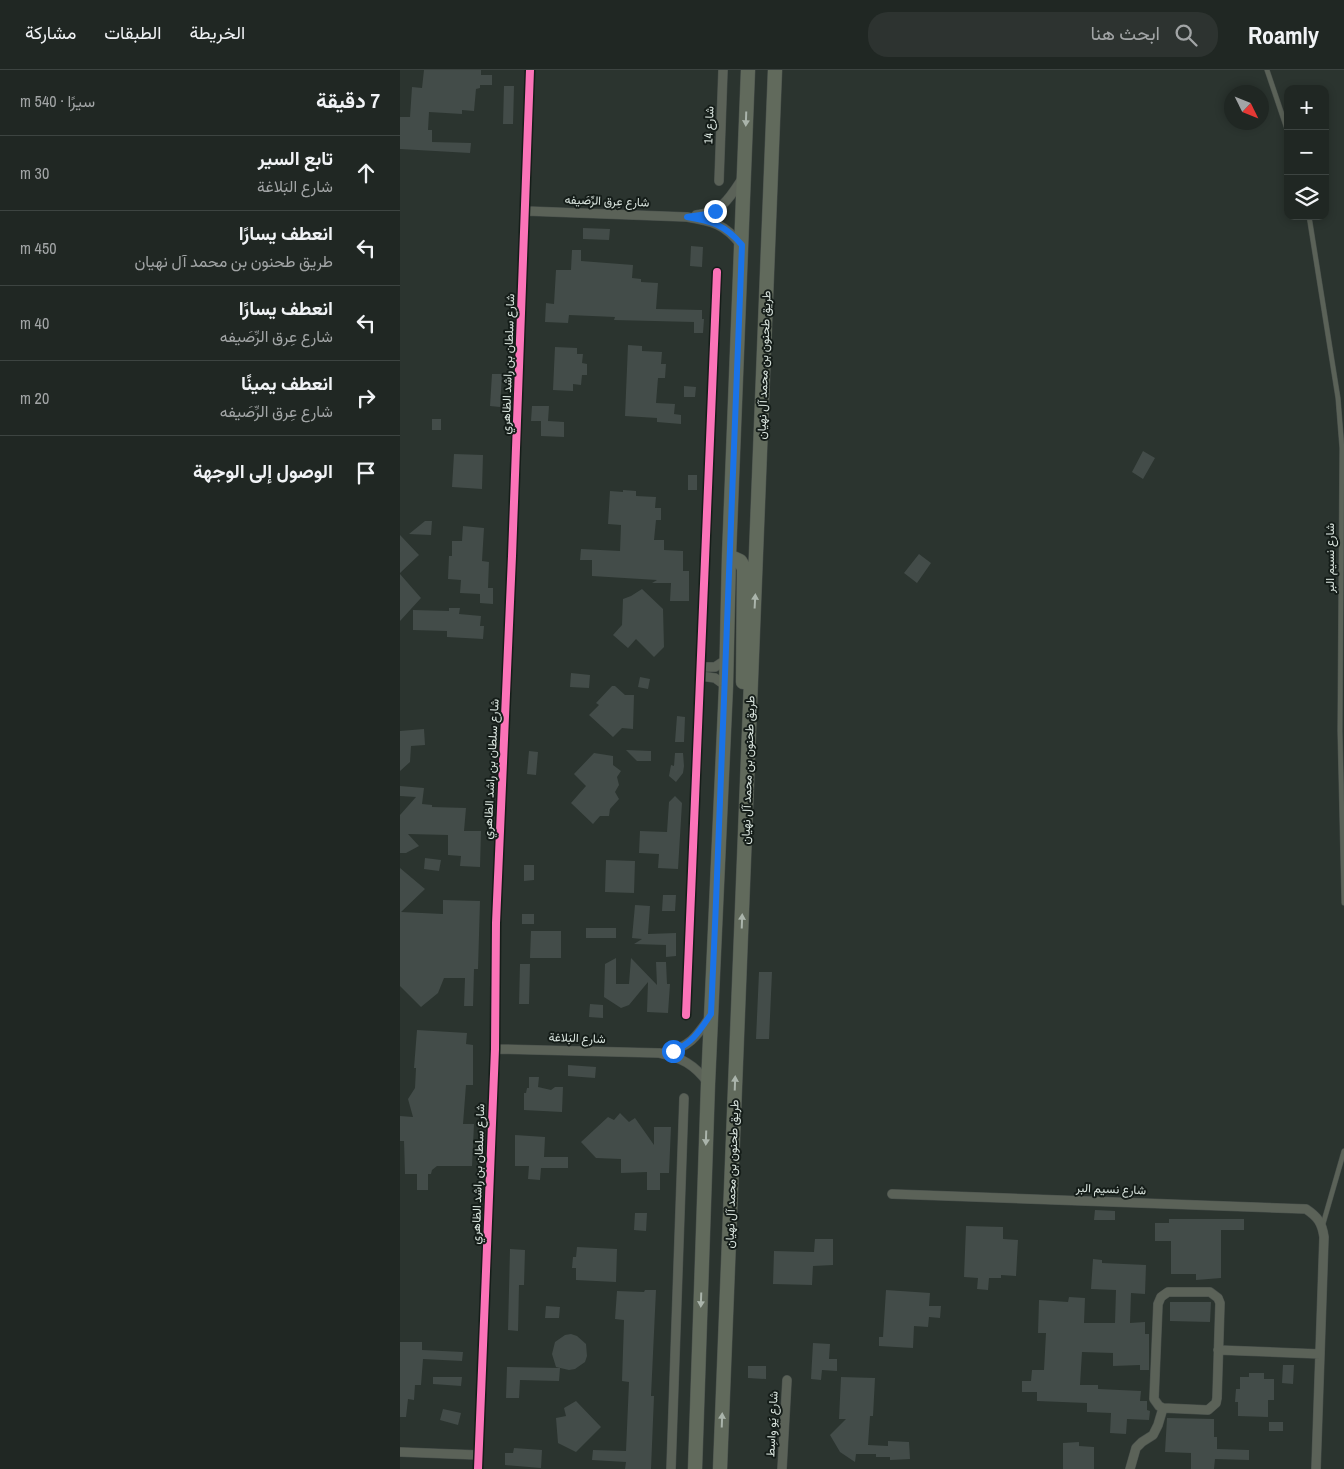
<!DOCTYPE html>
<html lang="ar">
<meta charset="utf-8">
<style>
body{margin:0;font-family:"Archivo Narrow",Vazirmatn,sans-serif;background:#2d3330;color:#f1f3f6;direction:rtl}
.controls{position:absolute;right:15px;top:15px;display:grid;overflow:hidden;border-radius:10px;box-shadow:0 2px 8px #0003}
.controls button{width:45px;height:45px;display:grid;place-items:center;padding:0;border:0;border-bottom:1px solid #3d4441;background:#202723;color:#f1f3f6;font:25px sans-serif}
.compass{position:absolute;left:824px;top:15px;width:45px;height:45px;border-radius:50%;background:#202723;box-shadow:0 2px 8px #0003;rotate:133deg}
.stop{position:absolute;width:15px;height:15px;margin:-11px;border:4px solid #1a73e8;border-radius:50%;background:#fff}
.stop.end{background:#1a73e8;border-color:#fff;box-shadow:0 1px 5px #0008}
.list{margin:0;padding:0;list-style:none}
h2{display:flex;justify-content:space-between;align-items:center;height:65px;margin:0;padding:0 20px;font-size:21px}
h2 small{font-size:16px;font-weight:400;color:#a2a5a6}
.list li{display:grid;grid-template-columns:32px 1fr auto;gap:15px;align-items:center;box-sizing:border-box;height:75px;padding:0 20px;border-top:1px solid #3d4441}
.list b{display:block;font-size:19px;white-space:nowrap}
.list p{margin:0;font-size:16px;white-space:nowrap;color:#a2a5a6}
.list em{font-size:16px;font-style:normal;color:#a2a5a6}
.icon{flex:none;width:28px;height:28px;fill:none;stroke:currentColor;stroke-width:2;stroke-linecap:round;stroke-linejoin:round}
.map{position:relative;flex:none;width:944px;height:1399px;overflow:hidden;direction:ltr}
header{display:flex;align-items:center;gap:30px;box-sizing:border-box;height:70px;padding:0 25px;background:#202723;border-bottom:1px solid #3d4441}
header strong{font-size:24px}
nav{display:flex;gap:28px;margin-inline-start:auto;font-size:18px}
.search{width:350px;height:45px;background:#2d3330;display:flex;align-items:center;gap:12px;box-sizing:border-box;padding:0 18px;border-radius:20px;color:#a2a5a6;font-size:19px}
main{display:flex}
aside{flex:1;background:#202723}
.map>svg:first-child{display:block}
.building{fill:#434c49}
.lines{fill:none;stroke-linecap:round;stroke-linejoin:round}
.service-casing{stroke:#484f4b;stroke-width:5.5}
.minor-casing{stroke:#484f4b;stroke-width:10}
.primary-casing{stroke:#484f4b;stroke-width:15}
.service{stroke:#5b6258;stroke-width:4.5}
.minor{stroke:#5b6258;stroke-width:9}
.primary{stroke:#616a5c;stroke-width:14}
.cycleway-casing{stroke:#151d19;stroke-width:11}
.cycleway{stroke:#fb73b8;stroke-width:8}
.oneway{fill:#aab4ab}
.route{stroke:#1a73e8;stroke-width:6}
.labels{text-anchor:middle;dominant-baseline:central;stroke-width:4;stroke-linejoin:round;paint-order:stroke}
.street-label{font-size:12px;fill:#dae5df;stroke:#151d19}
</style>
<header>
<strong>Roamly</strong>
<div class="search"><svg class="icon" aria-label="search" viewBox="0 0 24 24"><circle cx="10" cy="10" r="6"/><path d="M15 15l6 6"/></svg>ابحث هنا</div>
<nav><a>الخريطة</a><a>الطبقات</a><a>مشاركة</a></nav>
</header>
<main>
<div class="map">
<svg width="944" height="1399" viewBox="0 0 944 1399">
<rect width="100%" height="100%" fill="#2b342f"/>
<path class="building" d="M24,0H81V5H92V15H80V18L76,19L74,41L62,40V44L29,42L28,60H32V72L71,73L70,83L0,79V47H10L12,17L22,18Z
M104,16H114L113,54H103Z
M183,158L210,159L209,170L183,169Z
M291,176L303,177L302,197L290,196Z
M172,180H181V191L233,195L232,208L241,209V212L258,213L256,239L302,240V249H304L303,263H294V252L214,250L215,247L169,245L168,253L145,252L146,233L154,234L156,200H171Z
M228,275L242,276V281L262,282L261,294H266L265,308H258L256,333L275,334L274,344L281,345V354L257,352V348L225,346Z
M155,277L177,278V284H183L182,293L187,294V305H182L181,315L173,314V321L153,320Z
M92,304H102L100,337L90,336Z
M284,316L296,317L295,327H284Z
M132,336H149L148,351L164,352V367L141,366V351H131Z
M32,349H41V360H32Z
M743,381L755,388L743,409L732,402Z
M54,384L83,385L82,419L52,417Z
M288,405H297V420H288Z
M223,420L236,421V426L256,427L255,438H261V450H256L254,470H264V480L283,481V501H289V531H270L271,513H252L257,510L192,506V490H180L181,479L220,481L221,455L208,454L210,421L223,422Z
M25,451H32L31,465L9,464Z
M63,456L84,458L82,491L89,492L88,518H93V534L80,533V524L60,523L61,510L48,509L49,486H52V471H62Z
M0,465L19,485L0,503Z
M519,484L531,493L517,513L504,503Z
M0,504L21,528L0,551Z
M242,519L263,539L264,577L254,587L236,569L228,578L213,565L222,555L223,529L231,526Z
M49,538H60L59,544L81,546L80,556H84L83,569L47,567V561L13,560V540L49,541Z
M171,603L190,605L189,618L170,617Z
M240,607L250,609L248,619L238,617Z
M212,616H215L225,625H234L233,659L222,658L213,667L189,645L199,635L196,633Z
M277,646L285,647L284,672H275Z
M24,659L25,675L11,676L10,692L0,701V661Z
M226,680L251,681V691H237Z
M129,681L138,682L136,705L127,704Z
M194,683L213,686V695L221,701L217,707L219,715L215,722L219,729L210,739L209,746H200L193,754L171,733L186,716L174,704Z
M275,683H283L284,696L283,703L276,712L269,706L271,695L274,696Z
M0,716L24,718L22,734L32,735V737L66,738L64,761H81L80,797L60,796L61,786L48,785V765L8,764L19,776L6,783H0V745L16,727L0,726Z
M275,726L282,733L278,799L258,798L259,784L239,783L240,761L267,762L269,732Z
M25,788L41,790L39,801L24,799Z
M206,790L235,791L234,823L205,822Z
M124,795H134V810L124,811Z
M0,798L25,819L1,842L43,844V830L80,831L78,899H74L73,936H64L65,908H44L38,923L21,937L0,916Z
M263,825H276L275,841H262Z
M235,835L250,836L248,864L276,863V886L266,887V875L234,874L242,869L232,868Z
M122,844H134V854H122Z
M186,858H216V868H186Z
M131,861H161V888H130Z
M216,888V914H229L231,888L257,915L256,892H266L267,914H270L268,943L247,942L248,912L229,935L221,938L204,927L205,894Z
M120,894H130L129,934H119Z
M359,902H372L369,969H356Z
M190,934L203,935V948L189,947Z
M17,960L67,963L66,974L73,975V1015H66L63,1054H74L72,1096H37L32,1100L31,1104H28V1120H17V1104H5L4,1071H0V1046L13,1047L8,1029L15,1018L16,998H14Z
M168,995L196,997L195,1008L168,1006Z
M129,1007H139L138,1017L151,1020L155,1017H163L162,1042L124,1040V1023H126L127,1018H129Z
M220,1043L229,1052L235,1048L254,1075V1057H271L269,1103H260V1120H247V1102L221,1103V1089L196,1088L181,1072L208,1047L214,1050Z
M115,1065L145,1067L144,1087H168V1098H141L140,1110L128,1109L129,1096H115Z
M695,1140L715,1141V1150H694Z
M235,1143H247L246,1161L234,1160Z
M769,1149H844V1160H821V1208L796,1210V1204H771V1171H755V1153H769Z
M566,1156L603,1157V1169L618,1170L616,1206L601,1205V1208H589L588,1220L577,1219L578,1208L564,1207Z
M415,1169H433V1195L413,1196L412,1215L373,1214L374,1181L414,1182Z
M177,1177L217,1179L216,1212L176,1210V1198H172L173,1187H176Z
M110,1179L125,1180L124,1215H119L118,1261L108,1260Z
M693,1189L702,1190V1193L746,1195L745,1224L731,1223L730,1253L745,1252V1264H749V1300H740V1295L713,1296V1283L682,1282L680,1315H698V1319L741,1321L740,1331H747V1340L750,1341L749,1350L727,1349L726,1364L710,1363L711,1343L687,1342V1333L637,1331V1322H622V1311H631L632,1300H644L646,1263H638L639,1230L668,1232L669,1227L685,1228L684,1253H715L716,1220L691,1219Z
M245,1220H256L251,1326H254L251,1399H225L226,1392L192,1390L193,1380L226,1381L229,1312L222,1311L224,1250L215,1249L217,1221L244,1222Z
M486,1220L530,1223L529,1236H541L540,1248L529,1247L528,1257L514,1256L513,1278L479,1276V1267H483Z
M770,1232H811L810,1252L770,1251Z
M146,1236L160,1237L159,1248H145Z
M171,1264L177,1266L186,1274L187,1286L185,1292L175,1299L169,1300L156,1297L152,1284L155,1272L165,1265Z
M0,1272H22V1280L63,1282L62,1291L23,1289L21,1315H15L14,1330L8,1329L6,1347H0Z
M413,1273L430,1274L429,1289H437V1301L422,1300L421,1310L411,1309Z
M883,1295H894L893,1314L882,1313Z
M348,1296H366V1309L348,1308Z
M107,1297L160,1298L159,1311L120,1310L119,1328H106Z
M849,1303H864V1309H874V1330H868V1347L838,1346V1332H835L836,1319H840V1307H849Z
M33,1307H62L61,1316L33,1314Z
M441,1307L475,1308L473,1346H470L468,1375L488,1376V1371L509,1372L510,1389L490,1390V1387H476V1384H456L455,1392L440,1382L430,1365L446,1349H439Z
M176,1331L201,1357L176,1382L158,1373L156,1348L166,1346L164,1338Z
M43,1339L61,1343L58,1355L40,1350Z
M767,1348L814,1349V1367H817V1379L849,1380V1390L815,1389L814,1399H791V1383L765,1382Z
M869,1352H883V1361H869Z
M679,1372V1376L694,1377V1399H663V1373Z
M114,1378L142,1380L141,1398L105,1395V1383H113Z"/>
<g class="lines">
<defs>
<path id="service" d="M867,0L888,62
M909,146L938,328L942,378L940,661L944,833
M923,1154L944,1081"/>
<path id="minor" d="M319,111L323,0
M126,141L287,147C312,151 325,154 341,175
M296,145C322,142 329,129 342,109
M301,597H315L327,589
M301,606L315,608L326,616
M286,945L317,202
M95,979L259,983C281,987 295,995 308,1013
M265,982C289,978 297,966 310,947
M492,1124L906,1139C918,1147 922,1153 924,1167L916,1399
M768,1222H810L818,1228L820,1233L817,1328L816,1333L808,1340L763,1338L759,1336L754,1329L758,1234L761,1227Z
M818,1280L920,1284
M0,1382L78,1385
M78,1399L95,979L96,853L112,486L130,0
M271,1399L284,1028
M382,1399L387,1310
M730,1399L736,1378L742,1372L753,1365L758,1355L763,1338"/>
<path id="primary" d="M329,486L340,491L344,498L343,612
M295,1399L308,1014L326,616L329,486L348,0
M320,1399L375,0"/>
</defs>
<use href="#service" class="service-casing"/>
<use href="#minor" class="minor-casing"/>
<use href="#primary" class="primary-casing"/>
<use href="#service" class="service"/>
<use href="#minor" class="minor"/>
<use href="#primary" class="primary"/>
<defs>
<path id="cycleway" d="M286,945L317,202
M78,1399L95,979L96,853L112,486L130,0"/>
</defs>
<use href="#cycleway" class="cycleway-casing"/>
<use href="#cycleway" class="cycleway"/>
</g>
<defs><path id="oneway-solid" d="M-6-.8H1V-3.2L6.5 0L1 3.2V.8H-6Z" transform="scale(1.25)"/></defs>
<g class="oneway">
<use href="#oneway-solid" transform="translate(346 49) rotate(92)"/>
<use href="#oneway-solid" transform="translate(355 531) rotate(-87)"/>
<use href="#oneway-solid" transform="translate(342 851) rotate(-88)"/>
<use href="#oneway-solid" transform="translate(335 1013) rotate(-88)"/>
<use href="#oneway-solid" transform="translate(306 1068) rotate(92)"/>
<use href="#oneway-solid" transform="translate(301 1230) rotate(92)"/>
<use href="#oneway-solid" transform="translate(322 1350) rotate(-88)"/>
</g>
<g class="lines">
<path class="route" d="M273,981C292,974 300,960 311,944C323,688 331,432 342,175C325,155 312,151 287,147L307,144L315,141"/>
</g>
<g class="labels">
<g class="street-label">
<text transform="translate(309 55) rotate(-88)">شارع 14</text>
<text transform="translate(207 131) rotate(2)">شارع عِرق الرِّصَيفه</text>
<text transform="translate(108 294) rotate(-88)">شارع سلطان بن راشد الظاهري</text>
<text transform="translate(364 295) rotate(-88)">طريق طحنون بن محمد آل نهيان</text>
<text transform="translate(930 488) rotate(-90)">شارع نسيم البر</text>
<text transform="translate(91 699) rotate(-87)">شارع سلطان بن راشد الظاهري</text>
<text transform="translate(348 700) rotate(-88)">طريق طحنون بن محمد آل نهيان</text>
<text transform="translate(177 968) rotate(2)">شارع البَلاغة</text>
<text transform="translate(78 1104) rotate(-88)">شارع سلطان بن راشد الظاهري</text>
<text transform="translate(332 1104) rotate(-88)">طريق طحنون بن محمد آل نهيان</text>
<text transform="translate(711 1119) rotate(2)">شارع نسيم البر</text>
<text transform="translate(372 1354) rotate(-87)">شارع يَو واسِط</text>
</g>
</g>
</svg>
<div class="controls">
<button>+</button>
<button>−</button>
<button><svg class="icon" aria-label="layers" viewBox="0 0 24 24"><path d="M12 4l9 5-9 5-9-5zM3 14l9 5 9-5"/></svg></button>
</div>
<svg class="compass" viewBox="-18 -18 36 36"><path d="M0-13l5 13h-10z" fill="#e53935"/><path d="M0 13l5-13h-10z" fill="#a2a5a6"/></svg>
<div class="stop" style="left:273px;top:981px"></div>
<div class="stop end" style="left:315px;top:141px"></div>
</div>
<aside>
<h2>7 دقيقة<small>سيرًا · 540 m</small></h2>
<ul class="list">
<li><svg class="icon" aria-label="ahead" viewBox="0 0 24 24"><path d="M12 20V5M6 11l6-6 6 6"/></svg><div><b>تابع السير</b><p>شارع البَلاغة</p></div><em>30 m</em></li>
<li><svg class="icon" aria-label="left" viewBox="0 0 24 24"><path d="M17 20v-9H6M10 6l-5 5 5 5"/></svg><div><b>انعطف يسارًا</b><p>طريق طحنون بن محمد آل نهيان</p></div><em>450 m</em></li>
<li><svg class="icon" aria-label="left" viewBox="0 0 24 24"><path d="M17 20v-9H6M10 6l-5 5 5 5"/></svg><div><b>انعطف يسارًا</b><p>شارع عِرق الرِّصَيفه</p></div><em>40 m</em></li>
<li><svg class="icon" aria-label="right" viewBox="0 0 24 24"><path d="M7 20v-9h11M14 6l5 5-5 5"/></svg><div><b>انعطف يمينًا</b><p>شارع عِرق الرِّصَيفه</p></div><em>20 m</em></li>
<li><svg class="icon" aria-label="arrive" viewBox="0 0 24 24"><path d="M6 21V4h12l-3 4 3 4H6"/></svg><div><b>الوصول إلى الوجهة</b></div></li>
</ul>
</aside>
</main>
